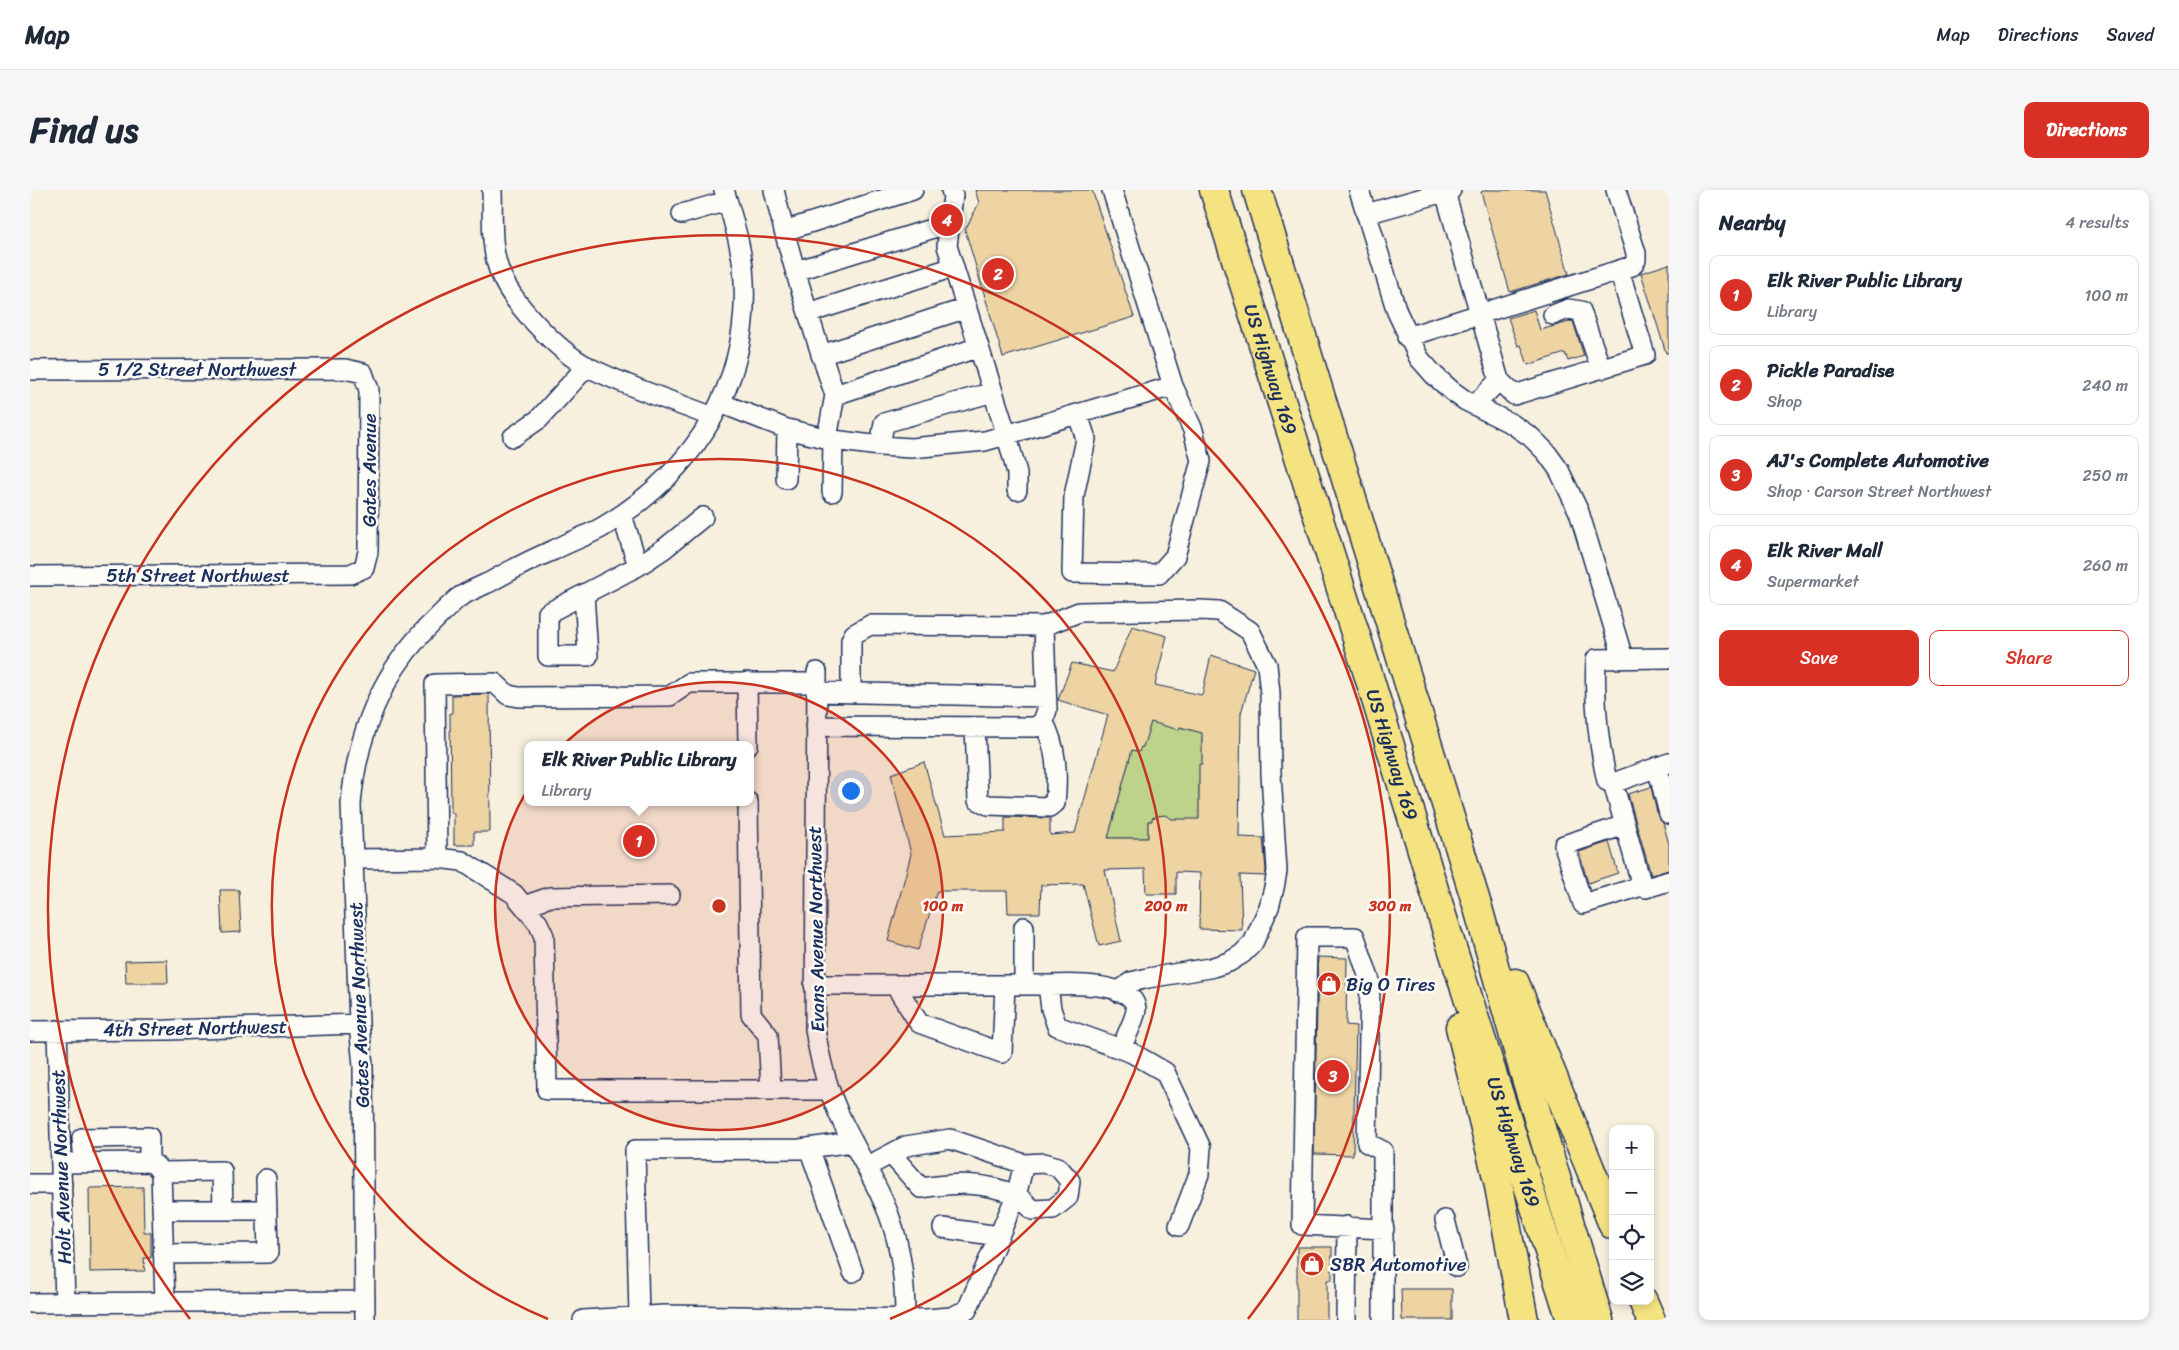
<!DOCTYPE html>
<meta charset="utf-8">
<style>
body{margin:0;font-family:Sriracha,sans-serif;background:#f6f6f7;color:#1f2937}
.controls{position:absolute;right:15px;bottom:15px;display:grid;overflow:hidden;border-radius:10px;box-shadow:0 2px 8px #0003}
.controls button{width:45px;height:45px;display:grid;place-items:center;padding:0;border:0;border-bottom:1px solid #e0e1e3;background:#fff;color:#1f2937;font:25px sans-serif}
.you{position:absolute;left:820px;top:600px;width:18px;height:18px;margin:-12px;border:4px solid #fff;border-radius:50%;background:#1a73e8;box-shadow:0 0 0 8px #1a73e833}
.badge{display:grid;place-items:center;width:32px;height:32px;border-radius:50%;background:#d93025;color:#fff;font-size:16px;font-weight:700}
.pin{position:absolute;translate:-50% -50%;border:2px solid #fff;box-shadow:0 1px 5px #0006}
.popup{position:absolute;left:494px;top:551px;width:230px;height:65px;box-sizing:border-box;display:grid;place-content:center;border-radius:10px;background:#fff;filter:drop-shadow(0 1px 4px #0005);font-size:16px;white-space:nowrap;color:#747a83}
.popup b{font-size:19px;color:#1f2937}
.popup::after{content:'';position:absolute;left:50%;top:100%;margin-left:-10px;border:10px solid transparent;border-top-color:#fff}
.list{margin:0;padding:0;list-style:none}
h2{display:flex;justify-content:space-between;align-items:center;height:65px;margin:0;padding:0 20px;font-size:21px}
h2 small{font-size:16px;font-weight:400;color:#747a83}
.list li{display:grid;grid-template-columns:32px 1fr auto;gap:15px;align-items:center;box-sizing:border-box;height:80px;margin:0 10px 10px;padding:0 10px;border:1px solid #e0e1e3;border-radius:10px}
.list b{display:block;font-size:19px;white-space:nowrap}
.list p{margin:0;font-size:16px;white-space:nowrap;color:#747a83}
.list em{font-size:16px;font-style:normal;color:#747a83}
.actions{display:flex;gap:10px;padding:15px 20px}
.actions a{flex:1;padding:11px 0;border:1px solid #d93025;border-radius:10px;text-align:center;font-size:18px;color:#d93025}
.actions .main{background:#d93025;color:#fff}
.icon{flex:none;width:28px;height:28px;fill:none;stroke:currentColor;stroke-width:2;stroke-linecap:round;stroke-linejoin:round}
.map{position:relative;flex:none;width:1639px;height:1130px;overflow:hidden;border-radius:10px}
header{display:flex;align-items:center;gap:30px;box-sizing:border-box;height:70px;padding:0 25px;background:#fff;border-bottom:1px solid #e0e1e3}
header strong{font-size:24px}
nav{display:flex;gap:28px;margin-inline-start:auto;font-size:18px}
.intro{display:flex;align-items:center;justify-content:space-between;box-sizing:border-box;height:120px;padding:0 30px}
h1{margin:0;font-size:35px}
.button{padding:12px 22px;border-radius:10px;background:#d93025;color:#fff;font-size:18px;font-weight:700}
main{display:flex;gap:30px;padding:0 30px}
aside{flex:1;background:#fff;border-radius:10px;box-shadow:0 2px 8px #0003}
.map>svg:first-child{display:block}
.green{fill:#bdd389;stroke:#6c8174}
.building{fill:#edd4a2;stroke:#1b2f5e;fill-rule:evenodd}
.lines{fill:none;stroke-linecap:round;stroke-linejoin:round}
.minor-casing{stroke:#1b2f5e;stroke-width:22}
.highway-casing{stroke:#1b2f5e;stroke-width:31}
.minor{stroke:#fdfcf7;stroke-width:19}
.highway{stroke:#f5e382;stroke-width:28}
.ring{fill:none;stroke:#c8321e;stroke-width:2.5}
.labels{text-anchor:middle;dominant-baseline:central;stroke-width:5;stroke-linejoin:round;paint-order:stroke}
.street-label{font-size:19px;fill:#1b2f5e;stroke:#fdfcf7}
.poi-label{font-size:19px;fill:#1b2f5e;stroke:#fdfcf7;text-anchor:start}
.centre{fill:#c8321e;stroke:#fdfcf7;stroke-width:2.5}
.ring-label{font-size:15px;text-anchor:middle;font-weight:bold;fill:#c8321e;stroke:#fdfcf7;stroke-width:5;stroke-linejoin:round;paint-order:stroke}
</style>
<header>
<strong>Map</strong>
<nav><a>Map</a><a>Directions</a><a>Saved</a></nav>
</header>
<div class="intro"><h1>Find us</h1><a class="button">Directions</a></div>
<main>
<div class="map">
<svg width="1639" height="1130" viewBox="0 0 1639 1130">
<rect width="100%" height="100%" fill="#f8f0de"/>
<filter id="ink" filterUnits="userSpaceOnUse"><feTurbulence type="fractalNoise" baseFrequency=".02" numOctaves="2"/><feDisplacementMap in="SourceGraphic" scale="10" xChannelSelector="R" yChannelSelector="G"/><feConvolveMatrix kernelMatrix="1 2 1 2 8 2 1 2 1" color-interpolation-filters="sRGB"/></filter>
<g filter="url(#ink)">
<path class="green" d="M1121,532L1142,536V538L1149,540L1150,537L1174,543V546L1172,547V556H1175C1172,577 1163,605 1174,624H1169V641L1148,629H1145V631C1135,625 1132,623 1122,631H1118V648H1078L1102,560L1113,557L1116,541H1118Z"/>
<path class="building" d="M945,0H1062L1104,127L973,167L935,40L949,13Z
M1457,0H1515L1539,84L1480,102L1451,2Z
M1639,74V163H1636L1611,83Z
M1504,120L1510,140L1543,131L1554,166L1538,171L1535,163L1498,175L1491,155L1488,156L1478,128Z
M1102,436L1137,446L1125,495L1172,505L1181,465L1224,479L1211,523L1209,647L1233,648L1236,680L1235,686L1210,685L1212,740L1169,739L1170,683L1146,682V704H1116L1115,679L1075,680L1091,751L1069,756L1053,694L1011,695L1010,723H978L977,701H907L888,760L858,751L881,664L861,584L894,572L915,645L975,642V627L1020,628V645L1045,643L1078,525L1028,510L1042,473L1083,482ZM1121,532L1149,540L1150,537L1172,543V574H1169V629H1142L1135,625L1128,626L1122,628V631H1118V648H1078L1102,560L1109,562L1111,557H1113Z
M459,504L460,642H444V655H424V623H421L420,523H422V505Z
M1621,597L1628,627L1633,633L1639,654V680L1621,685L1598,604Z
M1579,652L1588,683L1558,693L1549,662Z
M190,700H209L211,742L192,743Z
M1288,767L1317,768L1316,835L1326,836L1323,965L1284,964Z
M137,770L138,793H96L95,771Z
M113,997L114,1042H121V1068H114L115,1081L60,1082L59,998Z
M1267,1057H1302V1090H1297V1130H1267Z
M1371,1099H1422V1130H1372Z"/>
<g class="lines">
<defs>
<path id="minor" d="M462,0C463,26 460,55 469,80C480,112 528,161 558,177C598,197 642,211 683,227
M744,0C760,69 782,138 805,205
M921,0L923,5L917,56L977,246L987,283V300
M1329,0L1367,122L1389,168L1404,185L1422,201L1436,211L1482,234L1501,247L1516,262L1529,280L1549,322L1593,468
M1415,2L1469,190L1445,215
M652,24L697,11
M1336,24L1421,0
M754,41L883,0
M766,81L920,33
M778,123L924,77
M1523,125L1538,119L1551,121L1571,179
M1377,147L1602,76L1606,70V63L1586,0
M791,165L937,118
M0,180L315,179L333,183L339,200L338,362L334,378L320,384L0,386
M1469,190L1484,205L1615,165L1589,80
M690,213L757,239L803,250L850,256L881,258L955,251L1143,196
M1048,225L1056,249L1044,306L1042,383L1129,384L1145,366L1171,271L1163,240L1143,196L1082,0
M483,247L509,229L557,176
M797,248L805,205L949,157
M850,256L854,233L963,202
M756,289L757,239
M802,302L803,250
M608,376L635,358L673,327
M554,404L558,466H518V423L608,376L592,325
M1639,468L1566,469C1564,512 1567,548 1577,591L1583,593L1639,573
M787,482L785,839C790,872 799,904 813,933C828,964 847,993 859,1025C872,1060 875,1094 875,1130
M717,492L718,555
M787,493H659L640,506L489,507L478,505L465,493L405,494L407,668L432,671L484,704L508,733L514,746L517,900H800
M786,502L1016,507
M821,503V450L824,444L840,435L1014,436L1049,422L1170,420L1189,421L1220,441L1237,475L1240,503L1241,584L1247,681L1244,698L1239,717L1223,753L1212,764L1199,772L1180,778L1118,788L1101,792L1088,802
M786,536L1006,537L1013,531L1017,520L1014,436
M945,537L948,610L958,615L1019,617L1025,613C1028,584 1027,557 1013,531
M1627,577L1639,624
M1583,593L1612,696L1553,714L1534,655L1595,635
M718,612L721,824L738,845L741,900
M324,669L407,668
M1612,696L1616,698L1639,691
M494,716L520,707L640,705
M994,737V795
M784,795H1018L1021,819L1027,836L1102,863L1135,882L1171,958L1169,984L1149,1036
M865,795L889,833L972,863L975,795
M1018,795C1037,794 1104,791 1106,819C1106,828 1094,850 1091,859
M27,840L35,1113
M0,841L138,840L329,834
M779,958L823,1082
M54,972L52,948L119,947V972
M31,973L119,972L125,975L131,982L135,1112
M836,977L876,956L920,949L994,974L1014,973L1028,977L1040,991L1038,1007L1023,1019L1003,1020C998,1015 991,1008 985,1005C954,991 924,993 891,998L861,964
M131,982L192,981L193,1020
M0,994H32
M132,1020H237
M1415,1030L1427,1077
M913,1038L969,1046
M133,1064L238,1063L236,989
M0,1113L335,1111
M609,1126L605,960L770,959L823,952
M335,1130L333,876L329,834L321,614C327,543 352,480 405,430C412,423 420,415 428,408C437,402 449,397 460,392C481,380 502,369 524,360C539,352 556,346 571,338C666,282 724,190 713,77C710,51 702,25 694,0
M553,1130L634,1125L896,1129L921,1127L937,1120L986,1006L994,974
M1316,1130L1317,1036
M1353,1130V961L1337,953L1340,791L1325,747H1277L1272,1035L1354,1039"/>
<g id="highway">
<path id="s1" d="M1184,0L1335,474L1418,745L1541,1130"/>
<path d="M1227,0L1448,718L1492,875L1569,1130"/>
<path d="M1485,793L1583,1035"/>
<path d="M1430,837L1468,991L1494,1130"/>
<path d="M1613,1111L1621,1130"/>
</g>
</defs>
<use href="#minor" class="minor-casing"/>
<use href="#highway" class="highway-casing"/>
<use href="#minor" class="minor"/>
<use href="#highway" class="highway"/>
</g>
</g>
<circle cx="689" cy="716" r="224" fill="#c8321e" fill-opacity=".12"/>
<g class="ring">
<circle cx="689" cy="716" r="224"/>
<path d="M518 1129A447 447 0 1 1 860 1129"/>
<path d="M160 1129A671 671 0 1 1 1218 1129"/>
</g>
<defs>
<symbol id="shop-disc" viewBox="-11 -11 22 22"><circle r="9.5" fill="#c8321e" stroke="#fdfcf7"/><path d="M-5-2.5h2.3a2.7 3.5 0 0 1 5.4 0H5L5.5 6h-11ZM-1.5-2.5h3a1.5 2.3 0 0 0-3 0Z" fill="#fff"/></symbol>
</defs>
<g fill-rule="evenodd">
<use href="#shop-disc" x="1285" y="780" width="28" height="28"/>
<use href="#shop-disc" x="1268" y="1060" width="28" height="28"/>
</g>
<g class="labels">
<g class="street-label">
<text x="167" y="179">5 1/2 Street Northwest</text>
<text stroke="none"><textPath href="#s1" startOffset="188">US Highway 169</textPath></text>
<text transform="translate(339 280) rotate(-90)">Gates Avenue</text>
<text x="168" y="385">5th Street Northwest</text>
<text stroke="none"><textPath href="#s1" startOffset="592">US Highway 169</textPath></text>
<text transform="translate(786 739) rotate(-91)">Evans Avenue Northwest</text>
<text transform="translate(329 815) rotate(-92)">Gates Avenue Northwest</text>
<text transform="translate(165 838) rotate(-1)">4th Street Northwest</text>
<text stroke="none"><textPath href="#s1" startOffset="998">US Highway 169</textPath></text>
<text transform="translate(31 977) rotate(-92)">Holt Avenue Northwest</text>
</g>
<g class="poi-label">
<text x="1316" y="794">Big O Tires</text>
<text x="1300" y="1074">SBR Automotive</text>
</g>
</g>
<circle cx="689" cy="716" r="8" class="centre"/>
<g class="ring-label">
<text x="913" y="721">100 m</text>
<text x="1136" y="721">200 m</text>
<text x="1360" y="721">300 m</text>
</g>
</svg>
<div class="controls">
<button>+</button>
<button>−</button>
<button><svg class="icon" aria-label="locate" viewBox="0 0 24 24"><circle cx="12" cy="12" r="6"/><path d="M12 2v4M12 18v4M2 12h4M18 12h4"/></svg></button>
<button><svg class="icon" aria-label="layers" viewBox="0 0 24 24"><path d="M12 4l9 5-9 5-9-5zM3 14l9 5 9-5"/></svg></button>
</div>
<div class="you"></div>
<div class="pin badge" style="left:609px;top:651px">1</div>
<div class="popup"><b>Elk River Public Library</b>Library</div>
<div class="pin badge" style="left:968px;top:84px">2</div>
<div class="pin badge" style="left:1303px;top:886px">3</div>
<div class="pin badge" style="left:917px;top:30px">4</div>
</div>
<aside>
<h2>Nearby<small>4 results</small></h2>
<ul class="list">
<li><span class="badge">1</span><div><b>Elk River Public Library</b><p>Library</p></div><em>100 m</em></li>
<li><span class="badge">2</span><div><b>Pickle Paradise</b><p>Shop</p></div><em>240 m</em></li>
<li><span class="badge">3</span><div><b>AJ's Complete Automotive</b><p>Shop · Carson Street Northwest</p></div><em>250 m</em></li>
<li><span class="badge">4</span><div><b>Elk River Mall</b><p>Supermarket</p></div><em>260 m</em></li>
</ul>
<div class="actions"><a class="main">Save</a><a>Share</a></div>
</aside>
</main>
